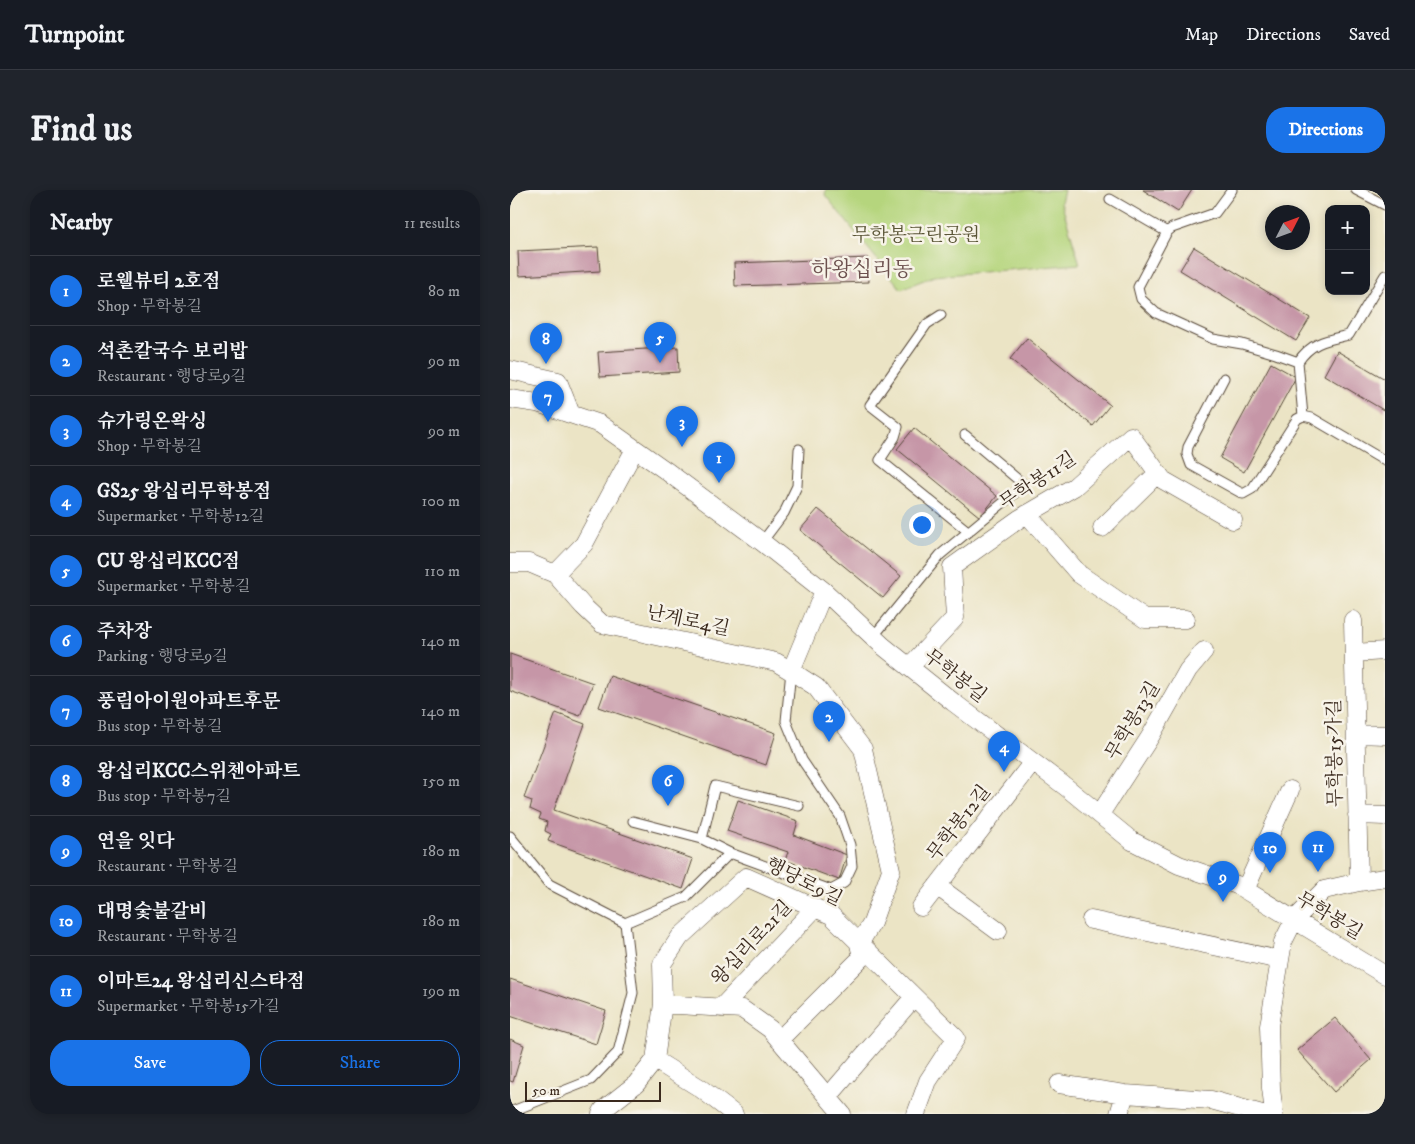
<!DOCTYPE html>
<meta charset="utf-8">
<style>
body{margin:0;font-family:"IM FELL DW Pica","Noto Serif KR",serif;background:#20242c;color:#f1f3f6}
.controls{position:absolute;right:15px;top:15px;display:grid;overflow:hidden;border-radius:10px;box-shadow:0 2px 8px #0003}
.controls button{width:45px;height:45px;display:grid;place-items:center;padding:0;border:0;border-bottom:1px solid #363941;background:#171b24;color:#f1f3f6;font:25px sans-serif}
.compass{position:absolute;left:755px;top:15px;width:45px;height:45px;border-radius:50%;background:#171b24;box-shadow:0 2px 8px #0003;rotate:48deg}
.scale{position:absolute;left:15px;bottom:12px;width:136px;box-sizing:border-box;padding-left:5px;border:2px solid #3b2a1e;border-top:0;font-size:14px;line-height:18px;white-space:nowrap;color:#3b2a1e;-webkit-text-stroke:4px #f7f3e8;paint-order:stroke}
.you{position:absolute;left:411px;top:334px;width:18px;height:18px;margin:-12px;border:4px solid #fff;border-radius:50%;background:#1a73e8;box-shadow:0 0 0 8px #1a73e833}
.badge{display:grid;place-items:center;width:32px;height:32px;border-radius:50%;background:#1a73e8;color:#fff;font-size:16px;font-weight:700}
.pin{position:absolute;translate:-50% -41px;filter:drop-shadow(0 1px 2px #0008)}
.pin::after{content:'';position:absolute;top:26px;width:18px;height:15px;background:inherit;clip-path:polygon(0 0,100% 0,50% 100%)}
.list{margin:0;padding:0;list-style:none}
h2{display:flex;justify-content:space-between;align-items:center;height:65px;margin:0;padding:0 20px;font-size:21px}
h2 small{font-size:16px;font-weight:400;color:#9ea1a6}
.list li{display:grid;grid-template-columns:32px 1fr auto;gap:15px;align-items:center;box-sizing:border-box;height:70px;padding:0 20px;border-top:1px solid #363941}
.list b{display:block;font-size:19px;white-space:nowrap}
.list p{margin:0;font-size:16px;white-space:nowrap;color:#9ea1a6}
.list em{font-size:16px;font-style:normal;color:#9ea1a6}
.actions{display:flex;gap:10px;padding:15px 20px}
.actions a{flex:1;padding:11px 0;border:1px solid #1a73e8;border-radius:20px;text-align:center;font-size:18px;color:#1a73e8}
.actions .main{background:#1a73e8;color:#fff}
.map{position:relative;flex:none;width:875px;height:924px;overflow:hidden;border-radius:20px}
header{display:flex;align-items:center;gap:30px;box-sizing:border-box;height:70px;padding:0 25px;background:#171b24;border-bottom:1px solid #363941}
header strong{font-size:24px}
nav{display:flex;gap:28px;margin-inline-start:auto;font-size:18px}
.intro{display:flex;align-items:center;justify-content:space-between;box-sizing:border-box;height:120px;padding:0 30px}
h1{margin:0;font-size:35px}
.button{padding:12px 22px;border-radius:20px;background:#1a73e8;color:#fff;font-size:18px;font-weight:700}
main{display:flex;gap:30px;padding:0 30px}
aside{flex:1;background:#171b24;border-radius:20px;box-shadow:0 2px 8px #0003}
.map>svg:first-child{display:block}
.green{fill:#b5d57d;stroke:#78804e}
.building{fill:#c696a7}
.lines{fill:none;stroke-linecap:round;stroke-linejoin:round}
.lane-casing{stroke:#554637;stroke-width:11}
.street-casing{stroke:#554637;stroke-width:19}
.lane{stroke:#fff;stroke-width:9}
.street{stroke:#fff;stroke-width:18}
.labels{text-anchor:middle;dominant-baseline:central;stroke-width:5;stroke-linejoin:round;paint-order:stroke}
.park-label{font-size:19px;fill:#5a5536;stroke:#f7f3e8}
.street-label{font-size:19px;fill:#3b2a1e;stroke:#f7f3e8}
.quarter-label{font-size:21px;fill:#6c504e;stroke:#f7f3e8}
</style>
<header>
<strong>Turnpoint</strong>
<nav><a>Map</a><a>Directions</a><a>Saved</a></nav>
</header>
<div class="intro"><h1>Find us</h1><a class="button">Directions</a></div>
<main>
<aside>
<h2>Nearby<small>11 results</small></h2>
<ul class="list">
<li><span class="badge">1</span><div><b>로웰뷰티 2호점</b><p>Shop · 무학봉길</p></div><em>80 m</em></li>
<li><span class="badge">2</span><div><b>석촌칼국수 보리밥</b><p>Restaurant · 행당로9길</p></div><em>90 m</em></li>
<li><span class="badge">3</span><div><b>슈가링온왁싱</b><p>Shop · 무학봉길</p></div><em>90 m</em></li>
<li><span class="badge">4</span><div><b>GS25 왕십리무학봉점</b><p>Supermarket · 무학봉12길</p></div><em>100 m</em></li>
<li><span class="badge">5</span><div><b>CU 왕십리KCC점</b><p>Supermarket · 무학봉길</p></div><em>110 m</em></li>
<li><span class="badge">6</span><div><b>주차장</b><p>Parking · 행당로9길</p></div><em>140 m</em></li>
<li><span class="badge">7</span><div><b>풍림아이원아파트후문</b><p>Bus stop · 무학봉길</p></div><em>140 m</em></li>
<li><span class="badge">8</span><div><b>왕십리KCC스위첸아파트</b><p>Bus stop · 무학봉7길</p></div><em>150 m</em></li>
<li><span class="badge">9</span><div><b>연을 잇다</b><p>Restaurant · 무학봉길</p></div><em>180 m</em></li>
<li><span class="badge">10</span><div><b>대명숯불갈비</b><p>Restaurant · 무학봉길</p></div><em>180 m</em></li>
<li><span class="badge">11</span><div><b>이마트24 왕십리신스타점</b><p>Supermarket · 무학봉15가길</p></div><em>190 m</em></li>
</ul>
<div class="actions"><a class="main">Save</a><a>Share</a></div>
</aside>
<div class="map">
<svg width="875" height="924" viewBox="0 0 875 924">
<rect width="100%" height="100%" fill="#f7f3e8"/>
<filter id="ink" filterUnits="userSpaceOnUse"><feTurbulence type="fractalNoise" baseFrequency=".02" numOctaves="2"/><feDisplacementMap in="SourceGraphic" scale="10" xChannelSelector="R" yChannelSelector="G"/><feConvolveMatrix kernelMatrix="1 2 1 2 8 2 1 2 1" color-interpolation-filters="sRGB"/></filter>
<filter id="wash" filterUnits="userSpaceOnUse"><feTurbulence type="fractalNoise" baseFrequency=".0096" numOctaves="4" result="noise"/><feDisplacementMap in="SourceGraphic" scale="20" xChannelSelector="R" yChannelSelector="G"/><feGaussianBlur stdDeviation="1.12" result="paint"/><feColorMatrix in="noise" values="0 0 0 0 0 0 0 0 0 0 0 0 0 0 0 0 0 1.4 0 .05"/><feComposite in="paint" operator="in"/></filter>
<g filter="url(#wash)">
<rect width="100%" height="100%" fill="#ebe4c5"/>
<path class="green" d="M316,0H554L551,12L570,74L424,86L391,99L315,5Z"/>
<g id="blocks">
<path class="building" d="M633,0H682L668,22Z
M88,57L90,81L9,86L8,61Z
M684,57L800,128L786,151L670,80Z
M358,68L359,92L225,96L224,73Z
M517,148L600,215L583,236L500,169Z
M168,157L169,182L90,187L88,162Z
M827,161L875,189V221L814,185Z
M761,173L786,187L734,282L710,268Z
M404,238L487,306L470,327L387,259Z
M308,319L391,386L373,408L290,340Z
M0,464L83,493L70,526L0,501Z
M100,486L266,543L256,575L89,517Z
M46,523L75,534L44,620L183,669L173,699L38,651L41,644L35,641L37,632L29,629L31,624L20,619L22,611L14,608Z
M228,610L288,631L284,645L337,665L329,690L275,670L278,662L217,641Z
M0,789L96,821L86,854L0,826Z
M825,828L861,870L824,902L787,860Z
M0,849L14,855L3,892L0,891Z"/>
</g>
</g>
<g filter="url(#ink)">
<use href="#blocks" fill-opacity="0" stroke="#554637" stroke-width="1"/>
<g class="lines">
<defs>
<path id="lane" d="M722,0L705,23L662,38L657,42L628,97L631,109L646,123L703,149L732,154L766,164L788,172C801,152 817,150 839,145L875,85
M846,0L875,15
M600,9L657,42
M431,125L417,134L360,215L388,237L385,247L370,270L459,342
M788,172L793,226
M714,188L678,257L677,264L681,275L733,304L742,299L787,229L793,226L802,228L875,271
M252,352L274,323L287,296L289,259
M363,447L430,365L511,298L512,293L455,245
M0,646L39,694L115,733L123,803L108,862L81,890L0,922
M192,649L205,596L289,616
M220,663L321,700L334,693L342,676L340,655L330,626L292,570L276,531L281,481
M115,733L176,707L220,663L192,649L123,631"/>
<path id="street" d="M0,180L48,191L61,224
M0,209L27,213L90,234L155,280L252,352L314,401L373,456L443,512L556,597L622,651L669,675L727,695L875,785
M517,324L569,384L635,429H676
M592,338L648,283
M0,373H19L45,384L73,416L92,434L266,472L281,481L314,401
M45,384L74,354L125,259
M843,430L849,692
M844,463L875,461
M399,477L445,428L442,377L509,329L564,297L621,246L653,290L723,330
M281,481L306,497L353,559L381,680L362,733L349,754
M846,544L875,545
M590,624L640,547L678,480L694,461
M847,625L875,626
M427,696L488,741
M735,700L780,600
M411,717L523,572
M581,730L770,770
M153,814L232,819L260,839L332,924
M211,818L305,718
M269,850L352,767L349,754
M145,870L190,898L224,924
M549,894L615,904L701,910L752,924
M318,907L404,807
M91,924L93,920L126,894L145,870L153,814L152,774L170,747L236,687L321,725L446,848L418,891L406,924
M609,924L615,904
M764,924L761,898L759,836L773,752L784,730L814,700L849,692L875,688"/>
</defs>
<use href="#lane" class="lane-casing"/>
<use href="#street" class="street-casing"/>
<use href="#lane" class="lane"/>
<use href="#street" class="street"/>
</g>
</g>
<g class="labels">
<g class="park-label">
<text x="406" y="45">무학봉근린공원</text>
</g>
<g class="street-label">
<text transform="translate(528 291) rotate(-34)">무학봉11길</text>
<text transform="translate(178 431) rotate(12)">난계로4길</text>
<text transform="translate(445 486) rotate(38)">무학봉길</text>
<text transform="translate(623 531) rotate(-59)">무학봉13길</text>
<text transform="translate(825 563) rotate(-91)">무학봉15가길</text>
<text transform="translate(449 633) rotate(-52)">무학봉12길</text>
<text transform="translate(294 692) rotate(27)">행당로9길</text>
<text transform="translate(819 726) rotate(31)">무학봉길</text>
<text transform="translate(242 753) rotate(-47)">왕십리로21길</text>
</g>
<g class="quarter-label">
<text x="352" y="80">하왕십리동</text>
</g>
</g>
</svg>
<div class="controls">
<button>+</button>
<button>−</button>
</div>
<svg class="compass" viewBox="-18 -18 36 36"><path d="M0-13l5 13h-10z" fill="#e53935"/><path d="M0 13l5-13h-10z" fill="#9ea1a6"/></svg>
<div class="scale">50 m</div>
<div class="you"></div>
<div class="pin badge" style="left:209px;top:293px">1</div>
<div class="pin badge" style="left:319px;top:552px">2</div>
<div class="pin badge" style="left:172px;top:257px">3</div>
<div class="pin badge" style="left:494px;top:582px">4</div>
<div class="pin badge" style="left:150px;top:173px">5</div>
<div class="pin badge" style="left:158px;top:616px">6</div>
<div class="pin badge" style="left:38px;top:232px">7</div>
<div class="pin badge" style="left:36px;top:174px">8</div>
<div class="pin badge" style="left:713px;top:712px">9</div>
<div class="pin badge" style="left:760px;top:683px">10</div>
<div class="pin badge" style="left:808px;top:682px">11</div>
</div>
</main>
